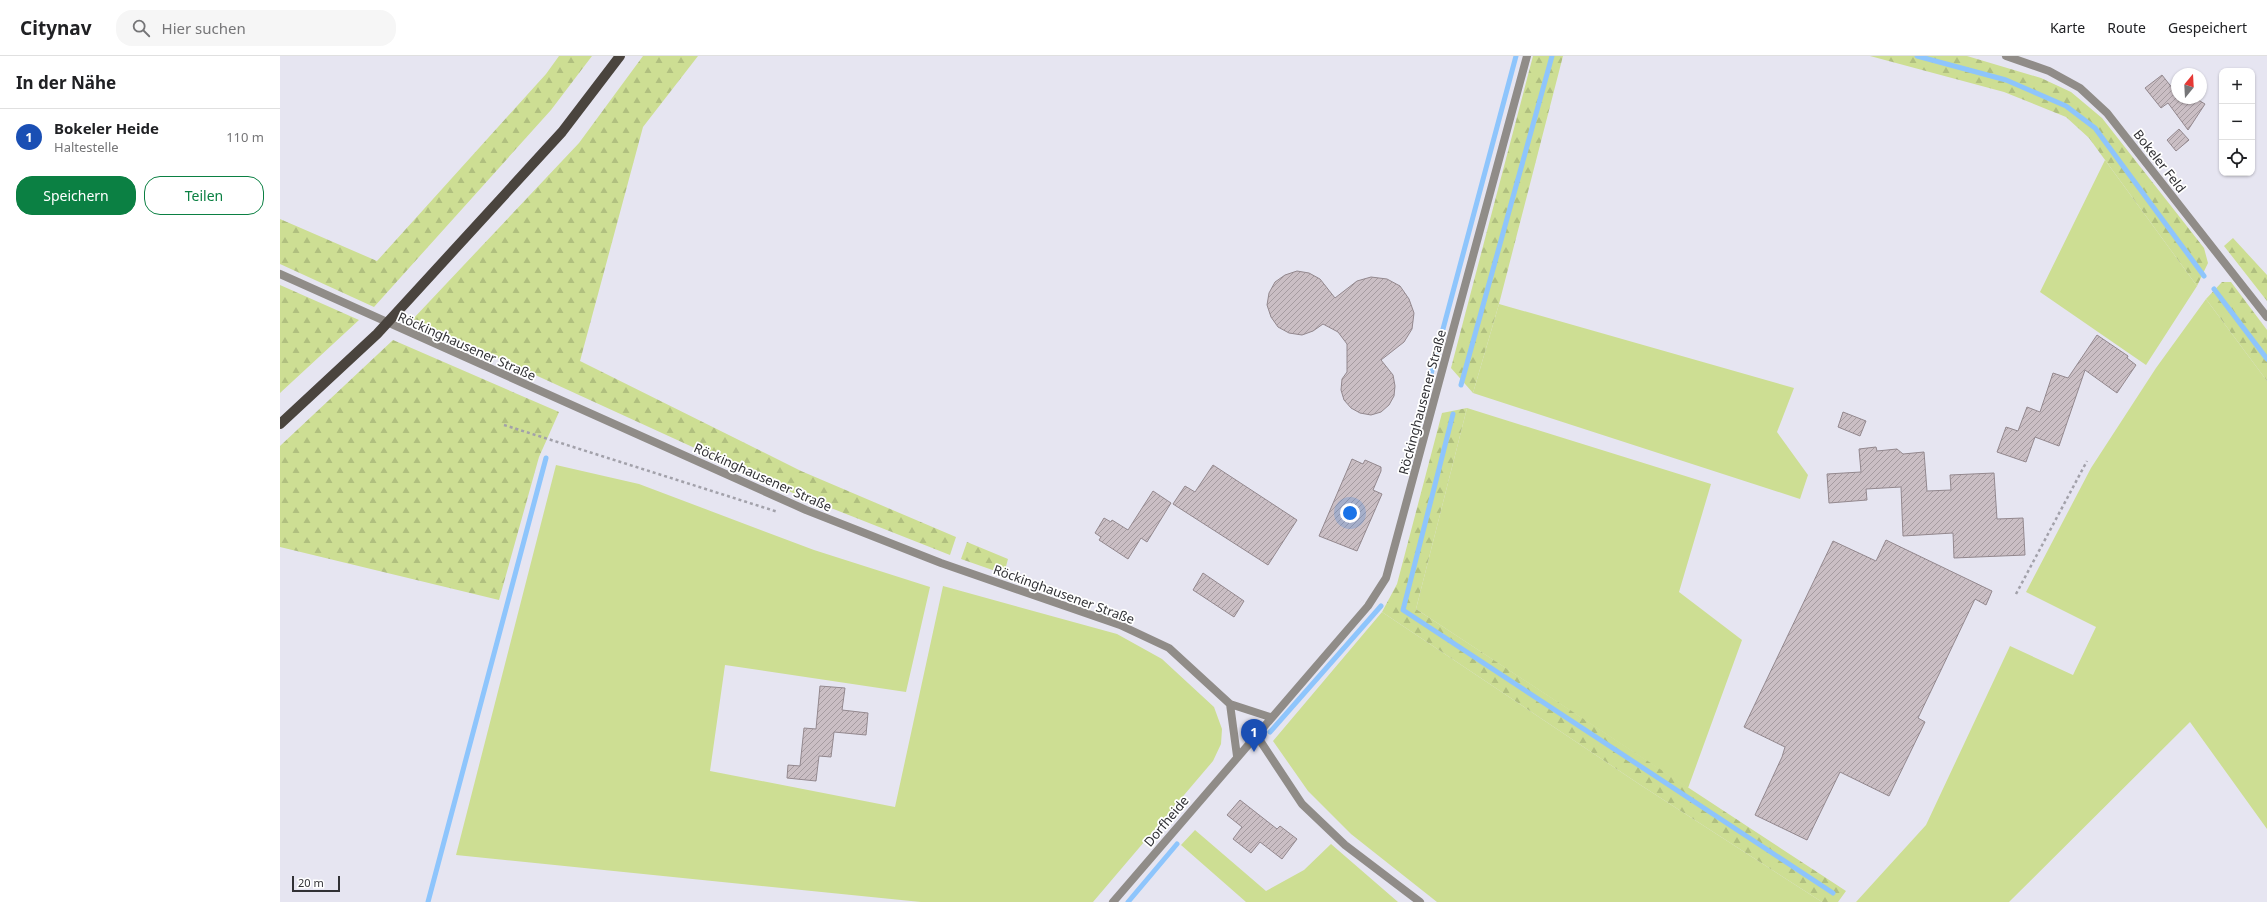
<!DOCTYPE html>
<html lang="de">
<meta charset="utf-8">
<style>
body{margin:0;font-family:"Noto Sans",sans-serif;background:#f6f6f6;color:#202124}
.controls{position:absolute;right:12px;top:12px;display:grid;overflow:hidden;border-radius:8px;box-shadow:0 1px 3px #0004}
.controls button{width:36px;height:36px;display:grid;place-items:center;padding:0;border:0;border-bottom:1px solid #e0e0e0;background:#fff;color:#202124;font:20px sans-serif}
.compass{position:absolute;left:1891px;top:12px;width:36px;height:36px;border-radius:50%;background:#fff;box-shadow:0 1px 3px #0004;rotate:18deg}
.scale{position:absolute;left:12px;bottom:10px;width:48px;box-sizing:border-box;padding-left:4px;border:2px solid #313135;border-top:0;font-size:11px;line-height:14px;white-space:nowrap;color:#313135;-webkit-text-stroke:3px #fff;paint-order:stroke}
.you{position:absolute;left:1070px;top:457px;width:14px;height:14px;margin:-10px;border:3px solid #fff;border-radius:50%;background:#1a73e8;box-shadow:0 0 0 6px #1a73e833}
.badge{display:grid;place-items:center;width:26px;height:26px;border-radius:50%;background:#0b8043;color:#fff;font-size:13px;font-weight:700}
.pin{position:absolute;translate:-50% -33px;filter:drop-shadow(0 1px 2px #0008)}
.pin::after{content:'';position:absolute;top:21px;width:14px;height:12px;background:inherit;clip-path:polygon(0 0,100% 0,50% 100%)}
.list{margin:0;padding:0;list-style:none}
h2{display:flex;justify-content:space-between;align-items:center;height:52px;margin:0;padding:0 16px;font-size:17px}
h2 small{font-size:13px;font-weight:400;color:#757577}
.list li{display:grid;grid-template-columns:26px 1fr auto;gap:12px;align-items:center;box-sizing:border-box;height:56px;padding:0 16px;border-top:1px solid #e0e0e0}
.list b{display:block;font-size:15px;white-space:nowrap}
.list p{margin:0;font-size:13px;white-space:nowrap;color:#757577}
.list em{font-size:13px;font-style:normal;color:#757577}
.actions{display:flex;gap:8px;padding:12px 16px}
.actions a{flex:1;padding:9px 0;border:1px solid #0b8043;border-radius:16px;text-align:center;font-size:14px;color:#0b8043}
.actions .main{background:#0b8043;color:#fff}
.icon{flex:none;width:22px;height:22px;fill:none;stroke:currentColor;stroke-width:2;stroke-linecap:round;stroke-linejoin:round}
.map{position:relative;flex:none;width:1987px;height:846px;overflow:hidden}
header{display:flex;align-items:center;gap:24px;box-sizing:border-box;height:56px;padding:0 20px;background:#fff;border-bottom:1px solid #e0e0e0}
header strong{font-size:19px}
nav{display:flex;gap:22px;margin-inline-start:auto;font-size:14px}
.search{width:280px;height:36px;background:#f6f6f6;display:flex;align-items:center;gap:10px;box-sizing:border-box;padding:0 14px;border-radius:16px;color:#757577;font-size:15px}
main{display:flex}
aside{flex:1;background:#fff}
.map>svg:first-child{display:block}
.grass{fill:#cdde93}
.forest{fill:url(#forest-firs)}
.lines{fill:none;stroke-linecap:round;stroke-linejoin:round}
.stream{stroke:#8ec5fc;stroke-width:5}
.building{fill:url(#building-hatch);stroke:#93888e}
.path{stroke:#a2a1aa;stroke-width:2.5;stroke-dasharray:3 3;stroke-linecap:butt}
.minor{stroke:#908c88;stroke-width:8}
.primary{stroke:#4a443e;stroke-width:10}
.labels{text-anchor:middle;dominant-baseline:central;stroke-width:3.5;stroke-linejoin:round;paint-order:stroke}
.street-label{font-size:13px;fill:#313135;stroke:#fff}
</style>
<header>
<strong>Citynav</strong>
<div class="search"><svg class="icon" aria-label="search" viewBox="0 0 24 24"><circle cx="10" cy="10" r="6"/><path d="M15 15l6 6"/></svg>Hier suchen</div>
<nav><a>Karte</a><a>Route</a><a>Gespeichert</a></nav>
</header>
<main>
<aside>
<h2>In der Nähe<small></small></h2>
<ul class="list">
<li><span class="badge" style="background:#1a4fb4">1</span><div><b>Bokeler Heide</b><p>Haltestelle</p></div><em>110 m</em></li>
</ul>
<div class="actions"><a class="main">Speichern</a><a>Teilen</a></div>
</aside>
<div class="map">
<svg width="1987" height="846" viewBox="0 0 1987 846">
<defs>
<pattern id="forest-firs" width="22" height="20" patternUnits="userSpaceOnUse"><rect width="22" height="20" fill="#cdde93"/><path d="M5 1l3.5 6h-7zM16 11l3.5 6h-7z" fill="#b0bf7f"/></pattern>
<pattern id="building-hatch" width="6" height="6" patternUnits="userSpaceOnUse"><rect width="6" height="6" fill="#cabec4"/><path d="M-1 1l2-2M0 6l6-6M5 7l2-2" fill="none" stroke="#a59ba0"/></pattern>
</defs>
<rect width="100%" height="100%" fill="#e6e5f1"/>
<path class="grass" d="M1825,104L1917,230L1866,309L1760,236Z
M1926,243L1987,325V773L1910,666L1729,846H1576L1646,769L1730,590L1793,619L1816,571L1746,536L1811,412L1876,312Z
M1219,248L1514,332L1497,376L1528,419L1520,443L1193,337Z
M1187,352L1431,428L1399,536L1462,584L1408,732L1136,553Z
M276,409L359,428L534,494L650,531L626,636L445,609L430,715L615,751L663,530L837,578L882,603L934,651L942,673L941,688L933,705L813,846H641L176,799Z
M1102,556L1359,728L1542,846H1157L1071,778L1028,735L993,685Z
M915,774L986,835L1024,814L1051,788L1118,846H966L901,789Z"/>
<path class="forest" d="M279,0H312L271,54L94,251L0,208V163L97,205L266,18Z
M363,0H418L363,71L300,305L521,415L676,481L670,499L513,437L133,263L299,87Z
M1253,0H1283L1219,248L1193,337L1171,312Z
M1590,0H1687L1761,22L1791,36L1822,62L1924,192L1928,207L1917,230L1809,82L1786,61L1724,36Z
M1953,182L1987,219V245L1944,190Z
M1942,226H1951L1987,274V325L1926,243Z
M0,229L79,264L0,337Z
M113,284L279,356L259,401L219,544L0,491V390Z
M1187,352L1136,553L1566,835L1558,846H1542L1359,728L1102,556L1117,528L1162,357Z
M687,486L728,503L724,518L681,503Z"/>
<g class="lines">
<path class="stream" d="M1637,0L1726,24L1786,50L1815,72L1924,220
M1934,233L1987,303
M1181,329L1272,0
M1173,358L1123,554L1553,837
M1132,389L1236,0
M990,676L1101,550
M148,846L266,402
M848,846L897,788"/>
</g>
<path class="building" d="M1882,19L1897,38V42H1915L1925,48L1908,74L1888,47L1881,52L1865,32Z
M1899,73L1909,84L1896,95L1887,84Z
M1017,215L1029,217L1040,223L1055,242L1077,225L1091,221L1107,223L1120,230L1129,243L1134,257L1132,273L1124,286L1101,304L1113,319L1115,330L1114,340L1109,349L1101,356L1091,359L1080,357L1071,352L1064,344L1061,334L1062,323L1067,316V288L1058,276L1043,268L1033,275L1022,279L1009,277L998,271L991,261L987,249L989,237L995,226L1005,219Z
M1817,279L1848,300L1847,302L1856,309L1837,337L1805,314L1779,390L1755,381L1746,406L1717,396L1726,371L1738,375L1747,351L1760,356L1773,317L1788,322Z
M1563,356L1586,365L1580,380L1558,371Z
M1596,391L1597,395L1617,393L1623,398L1644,396L1647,435L1671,434L1670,419L1714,417L1717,463L1743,462L1745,499L1674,502L1673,477L1623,480L1621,431L1586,433L1587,444L1549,447L1547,418L1581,416L1579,393Z
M1072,403L1083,408L1085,404L1101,411V415L1093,434L1102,438L1077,495L1039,480Z
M933,409L1017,464L988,509L893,448L905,430L915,436Z
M873,435L891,447L867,486L861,482L848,503L819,484L821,481L815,477L824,462L831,466L832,464L848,474Z
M1606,484L1712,535L1706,549L1695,543L1638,662L1645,666L1609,740L1560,716L1527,784L1475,759L1502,701L1505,691L1464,671L1553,485L1596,505Z
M923,517L964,545L954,561L913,534Z
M540,630L565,632L562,654L588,657L586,679L554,676L551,701L539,700L536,725L507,722L508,709L520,710L524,672L536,673Z
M960,744L997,773L1000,770L1017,783L1002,803L980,786L971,797L953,783L962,771L947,759Z"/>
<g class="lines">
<path class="path" d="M224,369L498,456
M1736,538L1807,405"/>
<path class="minor" d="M1726,0L1769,15L1800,32L1827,57L1987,261
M0,218L526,454L661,507L840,569L889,592L950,648L990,661
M950,648L957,700
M977,680L1022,748L1065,789L1140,846
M833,846L1088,550L1106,522L1247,0"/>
<path class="primary" d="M0,368L97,278L282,76L340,0"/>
</g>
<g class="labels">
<g class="street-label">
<text transform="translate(1880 105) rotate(52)">Bokeler Feld</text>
<text transform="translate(187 290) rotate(24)">Röckinghausener Straße</text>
<text transform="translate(1142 346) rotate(-75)">Röckinghausener Straße</text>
<text transform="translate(483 421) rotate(24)">Röckinghausener Straße</text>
<text transform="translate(784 538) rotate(20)">Röckinghausener Straße</text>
<text transform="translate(886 765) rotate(-50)">Dorfheide</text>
</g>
</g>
</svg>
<div class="controls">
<button>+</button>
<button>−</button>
<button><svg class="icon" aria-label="locate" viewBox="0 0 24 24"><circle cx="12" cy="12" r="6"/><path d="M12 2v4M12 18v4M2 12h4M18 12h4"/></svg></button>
</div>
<svg class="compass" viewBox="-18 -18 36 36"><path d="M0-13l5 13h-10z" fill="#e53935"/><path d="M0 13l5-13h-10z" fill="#757577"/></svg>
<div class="scale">20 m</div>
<div class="you"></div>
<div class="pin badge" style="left:974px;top:696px;background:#1a4fb4">1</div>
</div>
</main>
